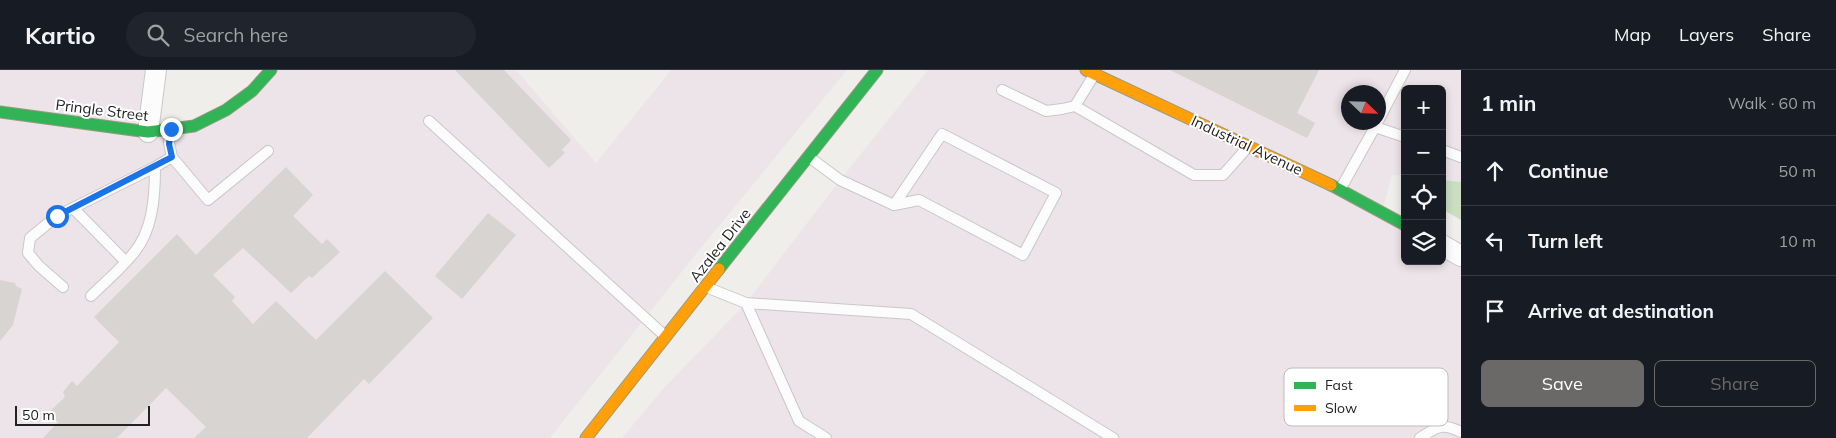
<!DOCTYPE html>
<meta charset="utf-8">
<style>
body{margin:0;font-family:Mulish,sans-serif;background:#20242c;color:#f1f3f6}
.controls{position:absolute;right:15px;top:15px;display:grid;overflow:hidden;border-radius:8px;box-shadow:0 2px 8px #0003}
.controls button{width:45px;height:45px;display:grid;place-items:center;padding:0;border:0;border-bottom:1px solid #363941;background:#171b24;color:#f1f3f6;font:25px sans-serif}
.compass{position:absolute;left:1341px;top:15px;width:45px;height:45px;border-radius:50%;background:#171b24;box-shadow:0 2px 8px #0003;rotate:113deg}
.scale{position:absolute;left:15px;bottom:12px;width:135px;box-sizing:border-box;padding-left:5px;border:2px solid #222;border-top:0;font-size:14px;line-height:18px;white-space:nowrap;color:#222;-webkit-text-stroke:4px #fff;paint-order:stroke}
.stop{position:absolute;width:15px;height:15px;margin:-11px;border:4px solid #1a73e8;border-radius:50%;background:#fff}
.stop.end{background:#1a73e8;border-color:#fff;box-shadow:0 1px 5px #0008}
.list{margin:0;padding:0;list-style:none}
h2{display:flex;justify-content:space-between;align-items:center;height:65px;margin:0;padding:0 20px;font-size:21px}
h2 small{font-size:16px;font-weight:400;color:#9ea1a6}
.list li{display:grid;grid-template-columns:32px 1fr auto;gap:15px;align-items:center;box-sizing:border-box;height:70px;padding:0 20px;border-top:1px solid #363941}
.list b{display:block;font-size:19px;white-space:nowrap}
.list em{font-size:16px;font-style:normal;color:#9ea1a6}
.actions{display:flex;gap:10px;padding:15px 20px}
.actions a{flex:1;padding:11px 0;border:1px solid #6a6968;border-radius:8px;text-align:center;font-size:18px;color:#6a6968}
.actions .main{background:#6a6968;color:#fff}
.icon{flex:none;width:28px;height:28px;fill:none;stroke:currentColor;stroke-width:2;stroke-linecap:round;stroke-linejoin:round}
.map{position:relative;flex:none;width:1461px;height:368px;overflow:hidden}
header{display:flex;align-items:center;gap:30px;box-sizing:border-box;height:70px;padding:0 25px;background:#171b24;border-bottom:1px solid #363941}
header strong{font-size:24px}
nav{display:flex;gap:28px;margin-inline-start:auto;font-size:18px}
.search{width:350px;height:45px;background:#20242c;display:flex;align-items:center;gap:12px;box-sizing:border-box;padding:0 18px;border-radius:28px;color:#9ea1a6;font-size:19px}
main{display:flex}
aside{flex:1;background:#171b24}
.map>svg:first-child{display:block}
.industrial{fill:#ede4e9;fill-rule:evenodd}
.forest{fill:#cbdec1}
.building{fill:#d7d4d2}
.lines{fill:none;stroke-linecap:round;stroke-linejoin:round}
.lane-casing{stroke:#c9c8c7;stroke-width:12}
.street-casing{stroke:#c9c8c7;stroke-width:22}
.fast-casing{stroke:#999a82;stroke-width:13}
.slow-casing{stroke:#999a82;stroke-width:13}
.lane{stroke:#fdfcfc;stroke-width:10}
.street{stroke:#fdfcfc;stroke-width:20}
.fast{stroke:#30b455;stroke-width:11}
.slow{stroke:#ff9f0a;stroke-width:11}
.route{stroke:#1a73e8;stroke-width:6}
.labels{text-anchor:middle;dominant-baseline:central;stroke-width:4;stroke-linejoin:round;paint-order:stroke}
.street-label{font-size:15px;fill:#222;stroke:#fff}
.key{fill:#fff;stroke:#bdbdbd;stroke-width:1}
.key-label{font-size:14px;fill:#222}
</style>
<header>
<strong>Kartio</strong>
<div class="search"><svg class="icon" aria-label="search" viewBox="0 0 24 24"><circle cx="10" cy="10" r="6"/><path d="M15 15l6 6"/></svg>Search here</div>
<nav><a>Map</a><a>Layers</a><a>Share</a></nav>
</header>
<main>
<div class="map">
<svg width="1461" height="368" viewBox="0 0 1461 368">
<rect width="100%" height="100%" fill="#f0eeeb"/>
<path class="industrial" d="M0,0H156L149,62L194,56L271,0H516L596,93L671,0H847L696,184L550,368H0Z
M928,0H1461V112L1442,110V19H1405V106L1392,105L1382,142L1405,155V191H1442V175L1461,186V368H622L662,320L746,233L840,110ZM1348,22H1378V52H1348Z"/>
<path class="forest" d="M1442,110L1461,112V150L1442,139Z"/>
<path class="building" d="M455,0H504L571,70L562,80L565,83L549,98Z
M1170,0H1319L1297,43L1315,53L1307,68Z
M286,97L313,125L293,146L322,174L327,169L340,182L312,208L309,206L291,223L243,178L213,205L235,227L232,231L253,254L276,231L316,270L385,201L433,248L369,314L364,309L307,368H194L206,357L166,318L117,368H43L58,352L47,344L65,327L63,322L72,311L77,316L119,272L94,247L177,164L196,185Z
M488,143L516,165L462,229L435,206Z
M0,210L15,213L16,216L22,219L13,255L0,271Z"/>
<g class="lines">
<defs>
<path id="lane" d="M1002,20L1046,41L1062,39L1075,36L1094,5
M1075,36L1194,105H1223L1247,78
M429,51L665,266
M1378,51L1405,0
M1442,80L1461,87
M172,87L208,130L268,81
M809,87L840,110L894,135L919,130L1023,185L1056,123L942,64L894,135
M1341,118L1375,57L1405,67
M73,138L126,192
M63,217L39,196L28,183L30,168L57,146L155,97
M706,217L746,233L911,244L1113,368
M91,226C104,213 120,200 132,185C153,162 155,127 155,97L172,87L169,73L171,59
M746,233L799,351L826,368
M1420,368C1437,357 1442,352 1461,362"/>
<path id="street" d="M148,62L156,0
M1442,175L1461,186"/>
<path id="fast" d="M0,42L148,62L194,56L226,40L252,21L271,0
M1331,115L1405,155
M719,199L877,0"/>
<path id="slow" d="M1086,0L1331,115
M586,368L719,199"/>
</defs>
<use href="#lane" class="lane-casing"/>
<use href="#street" class="street-casing"/>
<use href="#fast" class="fast-casing"/>
<use href="#slow" class="slow-casing"/>
<use href="#lane" class="lane"/>
<use href="#street" class="street"/>
<use href="#fast" class="fast"/>
<use href="#slow" class="slow"/>
</g>
<g class="lines">
<path class="route" d="M57,146L172,87L169,74L171,59"/>
</g>
<g class="labels">
<g class="street-label">
<text transform="translate(102 40) rotate(7)">Pringle Street</text>
<text transform="translate(1247 75) rotate(25)">Industrial Avenue</text>
<text transform="translate(720 175) rotate(-52)">Azalea Drive</text>
</g>
</g>
<rect x="1284" y="298" width="164" height="58" rx="8" class="key"/>
<rect x="1294" y="312" width="22" height="7" fill="#30b455"/>
<rect x="1294" y="335" width="22" height="6" fill="#ff9f0a"/>
<g class="key-label">
<text x="1325" y="320">Fast</text>
<text x="1325" y="343">Slow</text>
</g>
</svg>
<div class="controls">
<button>+</button>
<button>−</button>
<button><svg class="icon" aria-label="locate" viewBox="0 0 24 24"><circle cx="12" cy="12" r="6"/><path d="M12 2v4M12 18v4M2 12h4M18 12h4"/></svg></button>
<button><svg class="icon" aria-label="layers" viewBox="0 0 24 24"><path d="M12 4l9 5-9 5-9-5zM3 14l9 5 9-5"/></svg></button>
</div>
<svg class="compass" viewBox="-18 -18 36 36"><path d="M0-13l5 13h-10z" fill="#e53935"/><path d="M0 13l5-13h-10z" fill="#9ea1a6"/></svg>
<div class="scale">50 m</div>
<div class="stop" style="left:57px;top:146px"></div>
<div class="stop end" style="left:171px;top:59px"></div>
</div>
<aside>
<h2>1 min<small>Walk · 60 m</small></h2>
<ul class="list">
<li><svg class="icon" aria-label="ahead" viewBox="0 0 24 24"><path d="M12 20V5M6 11l6-6 6 6"/></svg><div><b>Continue</b></div><em>50 m</em></li>
<li><svg class="icon" aria-label="left" viewBox="0 0 24 24"><path d="M17 20v-9H6M10 6l-5 5 5 5"/></svg><div><b>Turn left</b></div><em>10 m</em></li>
<li><svg class="icon" aria-label="arrive" viewBox="0 0 24 24"><path d="M6 21V4h12l-3 4 3 4H6"/></svg><div><b>Arrive at destination</b></div></li>
</ul>
<div class="actions"><a class="main">Save</a><a>Share</a></div>
</aside>
</main>
